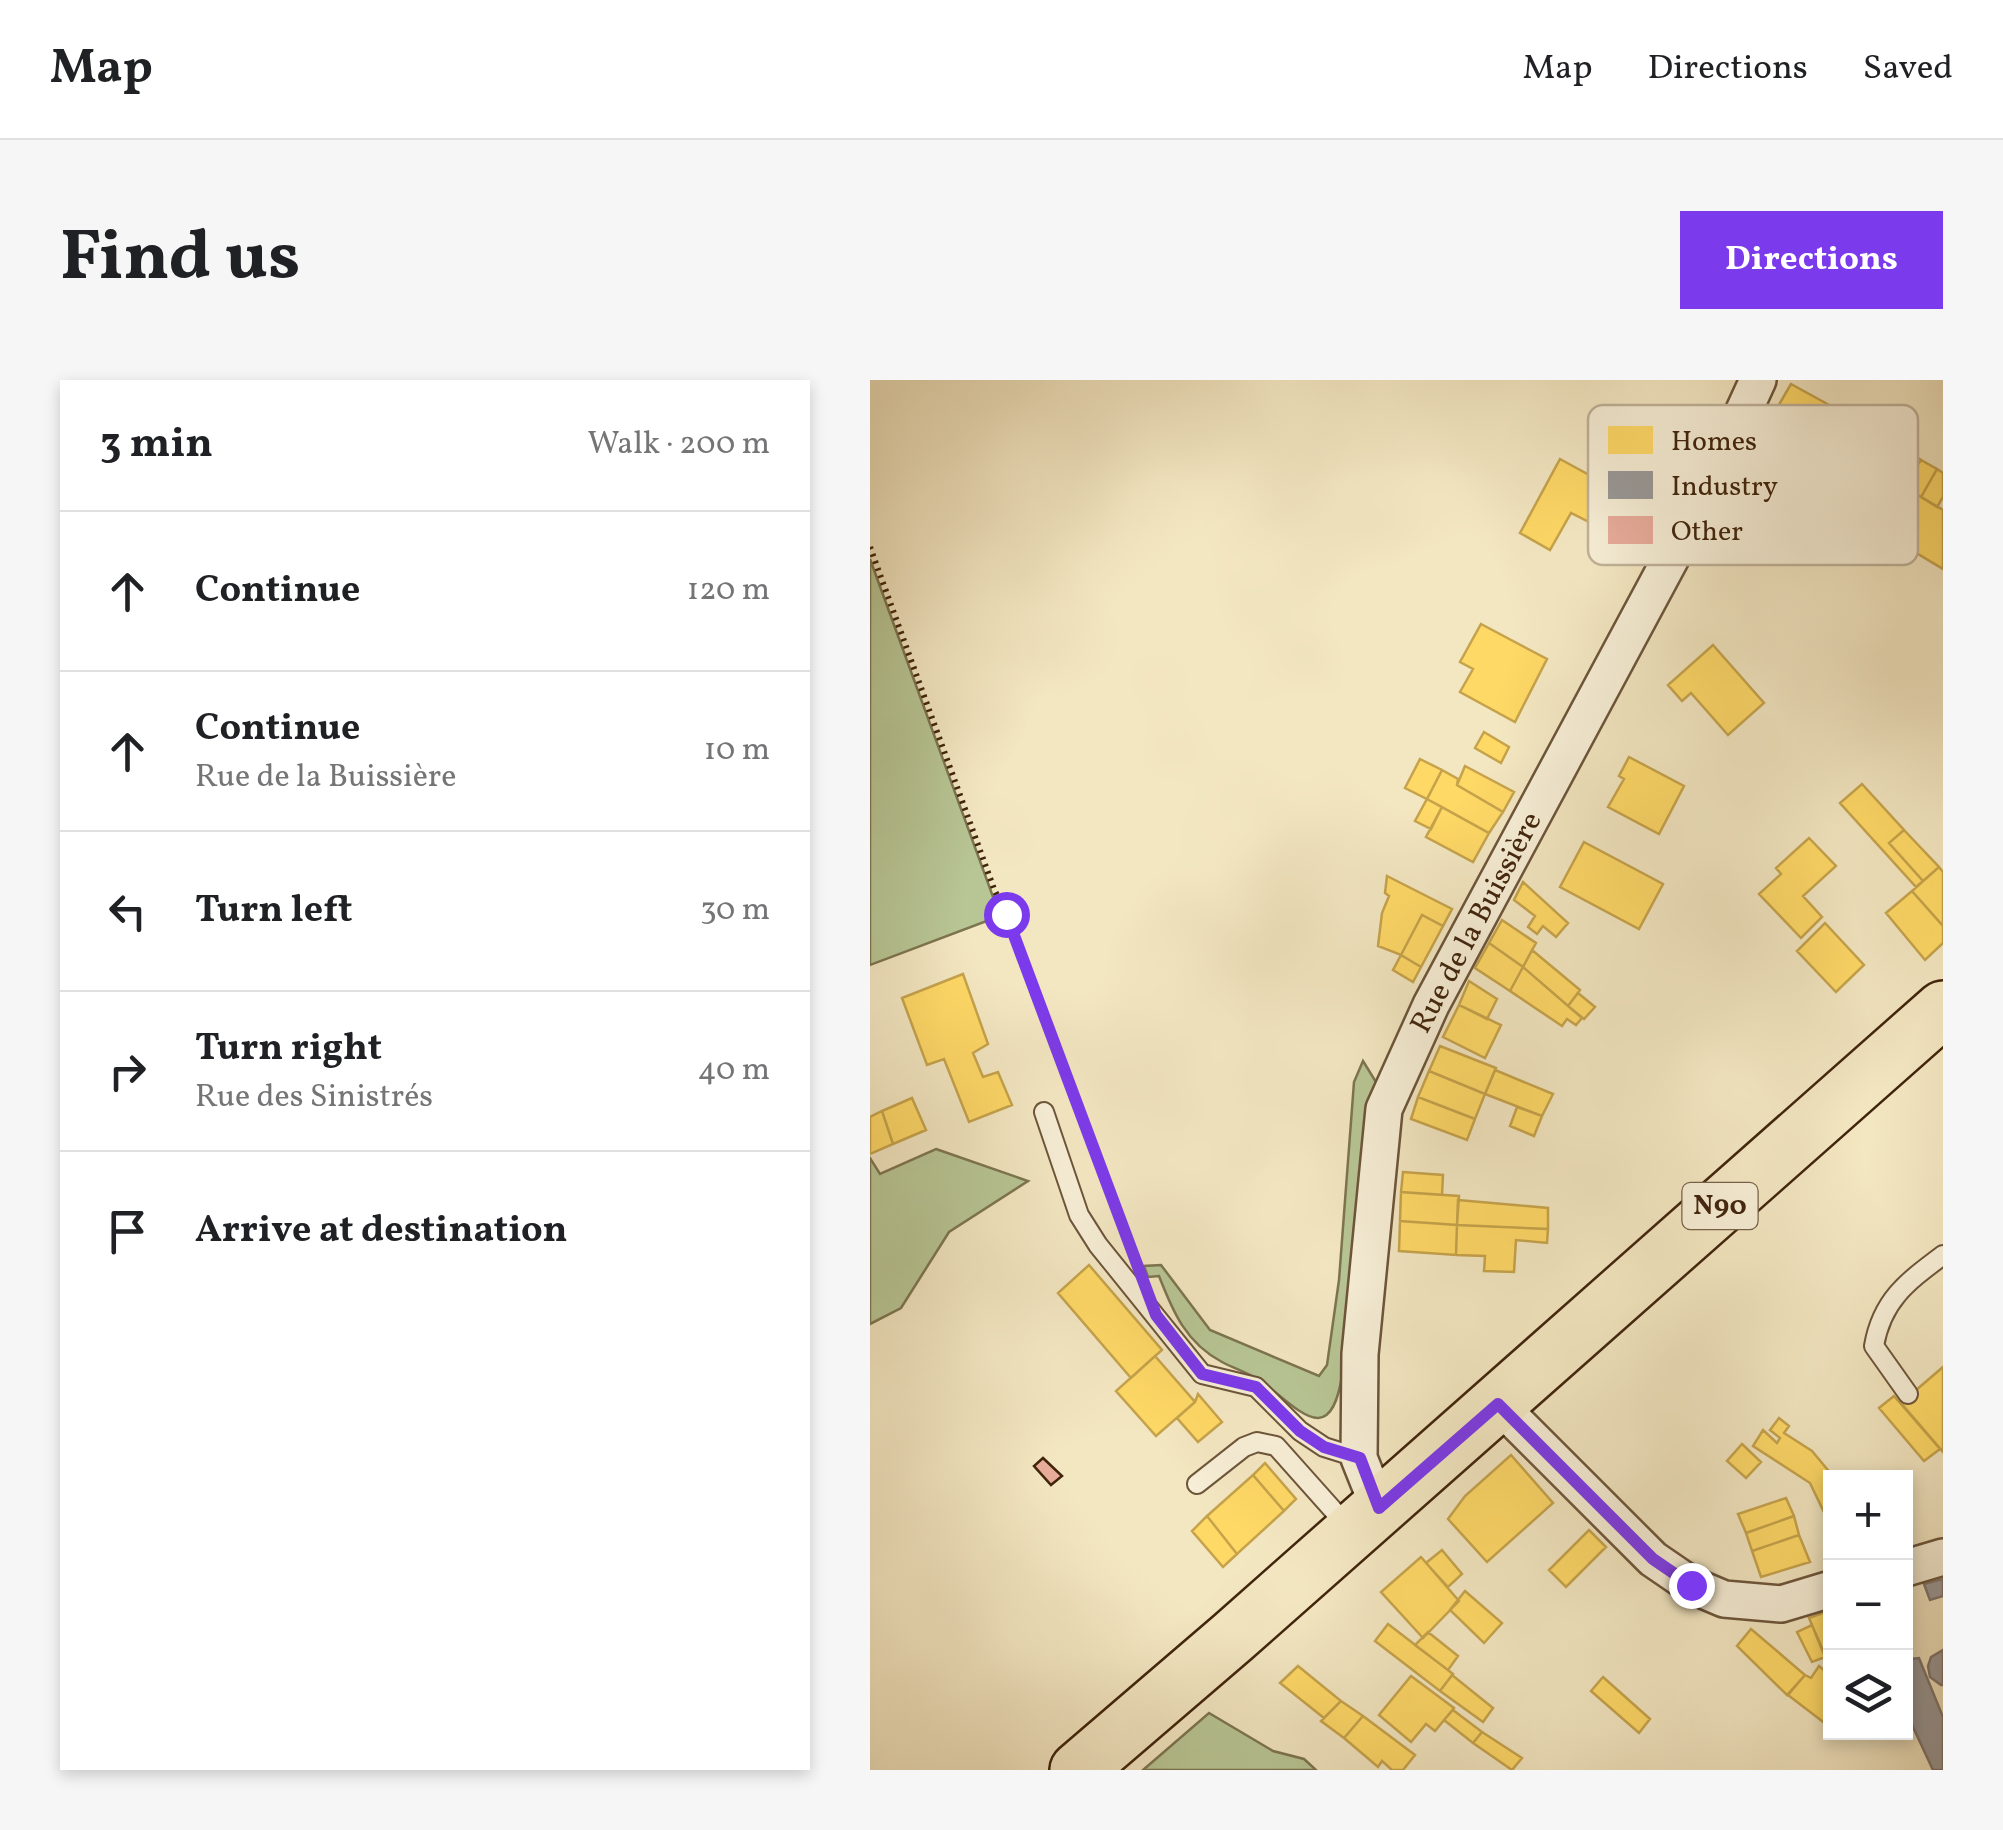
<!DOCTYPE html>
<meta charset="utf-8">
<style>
body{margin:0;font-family:Vollkorn,serif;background:#f6f6f6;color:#202124}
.controls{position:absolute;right:30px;bottom:30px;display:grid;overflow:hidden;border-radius:0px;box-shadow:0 5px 15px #0003}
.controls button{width:90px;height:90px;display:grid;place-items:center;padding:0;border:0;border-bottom:2px solid #e0e0e0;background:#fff;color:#202124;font:50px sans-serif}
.stop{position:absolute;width:30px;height:30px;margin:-22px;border:8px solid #7c3aed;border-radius:50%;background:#fff}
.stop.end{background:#7c3aed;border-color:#fff;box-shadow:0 2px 10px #0008}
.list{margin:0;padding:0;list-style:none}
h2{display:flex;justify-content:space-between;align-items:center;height:130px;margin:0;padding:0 40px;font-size:42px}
h2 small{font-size:32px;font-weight:400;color:#757577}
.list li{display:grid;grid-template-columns:65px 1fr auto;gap:30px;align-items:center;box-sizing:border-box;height:160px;padding:0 40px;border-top:2px solid #e0e0e0}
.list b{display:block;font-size:38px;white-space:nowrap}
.list p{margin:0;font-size:32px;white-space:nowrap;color:#757577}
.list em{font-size:32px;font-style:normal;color:#757577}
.icon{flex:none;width:55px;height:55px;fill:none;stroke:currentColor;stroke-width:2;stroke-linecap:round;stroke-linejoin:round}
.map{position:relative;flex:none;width:1073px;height:1390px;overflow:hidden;border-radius:0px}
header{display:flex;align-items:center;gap:60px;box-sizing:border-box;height:140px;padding:0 50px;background:#fff;border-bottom:2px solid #e0e0e0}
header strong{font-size:48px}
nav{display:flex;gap:55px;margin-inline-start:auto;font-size:35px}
.intro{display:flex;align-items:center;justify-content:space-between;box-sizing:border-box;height:240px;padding:0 60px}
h1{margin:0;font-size:70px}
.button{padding:25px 45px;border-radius:0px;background:#7c3aed;color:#fff;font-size:35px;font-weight:700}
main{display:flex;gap:60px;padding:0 60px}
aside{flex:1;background:#fff;border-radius:0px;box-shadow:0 5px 15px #0003}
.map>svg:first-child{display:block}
.green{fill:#b8c695;stroke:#7c7550;stroke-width:2.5}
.homes{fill:#ffd966;stroke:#c6a34b;stroke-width:2.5}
.industry{fill:#999;stroke:#7e766f;stroke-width:2.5}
.building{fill:#e8ac9b;stroke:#40240c;stroke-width:2.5}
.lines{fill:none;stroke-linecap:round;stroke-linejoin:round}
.service-casing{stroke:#6d553a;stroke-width:22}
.minor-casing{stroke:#6d553a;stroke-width:40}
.primary-casing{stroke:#40240c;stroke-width:60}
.path{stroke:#40240c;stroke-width:6;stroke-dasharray:2.5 5;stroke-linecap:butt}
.service{stroke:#f7efd7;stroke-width:18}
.minor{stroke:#f7efd7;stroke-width:35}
.primary{stroke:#f3e7c2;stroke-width:55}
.route{stroke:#7c3aed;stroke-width:12}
.labels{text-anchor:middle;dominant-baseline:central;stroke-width:10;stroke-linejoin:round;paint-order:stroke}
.shield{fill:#f7efd7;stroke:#776149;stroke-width:2.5}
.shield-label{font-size:28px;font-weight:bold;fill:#40240c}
.street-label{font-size:30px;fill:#40240c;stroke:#f7efd7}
.key{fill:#f7efd7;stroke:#c0b29a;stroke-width:2.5}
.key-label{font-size:28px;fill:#40240c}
</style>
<header>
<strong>Map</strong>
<nav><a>Map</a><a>Directions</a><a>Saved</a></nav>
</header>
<div class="intro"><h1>Find us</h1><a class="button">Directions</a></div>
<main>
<aside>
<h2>3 min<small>Walk · 200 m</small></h2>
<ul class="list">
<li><svg class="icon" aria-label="ahead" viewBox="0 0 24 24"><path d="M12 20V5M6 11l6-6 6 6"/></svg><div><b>Continue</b></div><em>120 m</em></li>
<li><svg class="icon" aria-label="ahead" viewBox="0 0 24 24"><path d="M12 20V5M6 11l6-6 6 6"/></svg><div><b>Continue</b><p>Rue de la Buissière</p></div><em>10 m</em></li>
<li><svg class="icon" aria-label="left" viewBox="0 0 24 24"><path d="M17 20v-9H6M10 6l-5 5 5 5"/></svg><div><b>Turn left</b></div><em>30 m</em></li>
<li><svg class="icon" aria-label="right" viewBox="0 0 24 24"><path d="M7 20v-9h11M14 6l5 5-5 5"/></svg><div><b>Turn right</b><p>Rue des Sinistrés</p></div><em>40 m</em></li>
<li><svg class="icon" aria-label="arrive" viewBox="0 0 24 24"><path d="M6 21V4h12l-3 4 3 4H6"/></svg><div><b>Arrive at destination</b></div></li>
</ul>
</aside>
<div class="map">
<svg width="1073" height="1390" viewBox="0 0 1073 1390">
<rect width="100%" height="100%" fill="#f3e7c2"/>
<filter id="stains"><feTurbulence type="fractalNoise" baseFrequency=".002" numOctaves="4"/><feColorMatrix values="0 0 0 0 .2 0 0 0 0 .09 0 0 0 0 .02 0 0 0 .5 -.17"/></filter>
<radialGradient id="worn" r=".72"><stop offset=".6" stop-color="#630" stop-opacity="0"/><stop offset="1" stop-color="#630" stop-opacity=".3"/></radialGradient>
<path class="green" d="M0,179L130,536L0,585Z
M493,681L506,702L499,732L473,990C462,1067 435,1036 394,1003C382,994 365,989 352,982C316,963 303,932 289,896L278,897L274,886L291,885L340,950L449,996L457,985L469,900L484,702Z
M66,769L158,801L79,852L31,928L0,944V778L10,794Z
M339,1333L403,1371L434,1379L446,1390H273Z"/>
<path class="homes" d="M921,4L970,31L958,56L907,28Z
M970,31L1051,80L1033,106L976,72L951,113L881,76L892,53L940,77L953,53L958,56Z
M976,72L1073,130V189L950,115Z
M690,79L734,103L739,94L763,106L739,152L701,133L680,170L650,153Z
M1051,80L1067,89L1051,117L1033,106Z
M1067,89L1073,93V117L1067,127L1051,117Z
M611,244L677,279L645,342L590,312L603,289L590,282Z
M843,265L894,323L858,355L821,313L812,321L798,305Z
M614,352L639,367L631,383L605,368Z
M759,377L814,406L789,454L738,427L754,399L749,396Z
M550,379L572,390L557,419L535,408Z
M595,386L644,412L633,432L587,405Z
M572,390L588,399L587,405L633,432L619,453L557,419Z
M992,404L1034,450L1019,463L1053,501L1046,507L970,423Z
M557,419L572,427L561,449L545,441Z
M572,427L619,453L603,482L556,457Z
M1034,450L1069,487L1053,501L1019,463Z
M939,458L966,486L933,516L952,537L931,558L889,514L911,494L906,488Z
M714,462L793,504L769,549L690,507Z
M1069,487L1073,492V546L1042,511Z
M517,496L582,529L573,546L552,535L531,575L508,566L512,533L519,516L515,513Z
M653,502L698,543L686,557L673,546L667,554L658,547L665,536L644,520Z
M1042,511L1073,546V563L1055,580L1016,533Z
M552,535L573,546L551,587L531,575Z
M632,540L666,563L653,587L619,563Z
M955,543L994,585L966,612L927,571Z
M619,563L653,587L640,611L605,588Z
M662,570L710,610L698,626L653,587Z
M531,575L551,587L543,602L523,590Z
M653,587L712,638L706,645L697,639L692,646L640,611Z
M93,594L118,664L103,673L113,697L128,692L142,725L99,742L74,679L57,685L32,618Z
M599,601L627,619L617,639L589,625Z
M708,613L725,627L714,639L698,626Z
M589,625L631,645L615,678L573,657Z
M570,666L626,688L615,714L559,691Z
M625,690L683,714L672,736L615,714Z
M559,691L615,714L605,739L548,717Z
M548,717L605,739L597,760L541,739Z
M42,718L56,750L23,764L12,731Z
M647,727L672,736L664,756L640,746Z
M12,731L23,764L0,774V737Z
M533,792L573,795L572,815L531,812Z
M531,812L589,816L587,845L530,841Z
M588,820L678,828V849L587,845Z
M530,841L587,845L586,875L529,871Z
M587,845L678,849L677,863L646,860L644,892L614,891L615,876L586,875Z
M219,885L292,970L261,998L188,913Z
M285,976L325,1022L286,1056L246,1011Z
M1073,987V1072L1031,1023Z
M328,1014L352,1042L328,1062L307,1038L325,1022Z
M1024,1016L1070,1069L1054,1081L1009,1028Z
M909,1038L919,1046L914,1053L942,1071L962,1095L967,1093L970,1098H961V1147L940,1103L883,1066L893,1050L907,1063L910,1058L900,1050Z
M872,1064L891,1082L876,1098L857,1081Z
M641,1075L683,1123L617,1182L578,1139L595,1116Z
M395,1083L426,1119L414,1131L383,1095Z
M383,1095L414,1131L367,1174L337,1136Z
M916,1118L924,1136L876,1153L868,1134Z
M337,1136L367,1174L353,1187L322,1151Z
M924,1136L929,1155L882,1171L876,1153Z
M719,1150L736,1167L696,1207L679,1190Z
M929,1155L940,1182L891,1197L882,1171Z
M572,1170L592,1194L578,1207L556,1183Z
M551,1177L589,1221L553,1258L511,1212Z
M595,1211L632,1243L614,1263L580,1230Z
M961,1230V1289L939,1238Z
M518,1244L583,1294L570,1311L505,1261Z
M942,1245L955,1277L942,1282L927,1252Z
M881,1249L935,1295L917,1315L867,1266Z
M558,1252L588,1276L578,1290L545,1265Z
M428,1286L471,1321L454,1338L410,1303Z
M949,1286L961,1296V1315L955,1322L961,1327V1348L918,1315L935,1295L941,1298Z
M582,1295L623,1328L613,1342L570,1311Z
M541,1296L584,1328L565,1351L556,1344L541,1362L509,1335Z
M733,1297L780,1339L769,1353L721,1311Z
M471,1321L493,1336L474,1358L451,1341Z
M583,1330L612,1352L603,1363L574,1340Z
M493,1336L545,1375L533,1390H522L512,1381L508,1387L474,1358Z
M612,1352L652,1378L642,1390L603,1363Z"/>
<path class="industry" d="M1073,1199V1216L1060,1220L1054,1204Z
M1036,1264L1041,1279L1049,1278L1073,1337V1390H1063L1036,1332Z
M1073,1270V1305H1071L1060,1297L1058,1286L1061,1277Z"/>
<path class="building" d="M173,1078L192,1096L181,1105L164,1086Z"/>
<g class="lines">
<defs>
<path id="service" d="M174,732L209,835L228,865L332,994L386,1007L430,1051L454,1067L489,1078
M1038,1014L1004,966C1012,920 1037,902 1073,875
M327,1104L374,1067L387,1062L406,1066L480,1149"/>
<path id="minor" d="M628,1024L783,1179L821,1205L854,1219L911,1224L961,1209
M509,1128L489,1078L490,974L514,729L561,625L838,109L888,0
M1036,1188L1073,1177"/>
<path id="primary" d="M208,1390L363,1257L1073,629"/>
</defs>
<use href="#service" class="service-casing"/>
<use href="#minor" class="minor-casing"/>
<use href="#primary" class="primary-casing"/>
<path class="path" d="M0,167L124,509L136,534L252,845"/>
<use href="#service" class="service"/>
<use href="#minor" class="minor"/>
<use href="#primary" class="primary"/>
</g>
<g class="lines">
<path class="route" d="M136,534L286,935L332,994L386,1007L430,1051L454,1067L490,1078L509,1128L628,1024L783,1179L821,1205"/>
</g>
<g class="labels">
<rect class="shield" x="812.5" y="803" width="75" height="46" rx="8"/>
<g class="shield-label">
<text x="850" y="826">N90</text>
</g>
<g class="street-label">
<text transform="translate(607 543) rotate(-62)">Rue de la Buissière</text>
</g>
</g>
<rect x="718" y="25" width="330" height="160" rx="15" class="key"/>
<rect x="738" y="46" width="45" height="28" fill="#ffd966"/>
<rect x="738" y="91" width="45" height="28" fill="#999"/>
<rect x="738" y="136" width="45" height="28" fill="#e8ac9b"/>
<g class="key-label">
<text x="801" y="70">Homes</text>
<text x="801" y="115">Industry</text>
<text x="801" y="160">Other</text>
</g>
<rect width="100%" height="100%" filter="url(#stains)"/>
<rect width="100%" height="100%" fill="url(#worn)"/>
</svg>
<div class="controls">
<button>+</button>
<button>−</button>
<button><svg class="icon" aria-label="layers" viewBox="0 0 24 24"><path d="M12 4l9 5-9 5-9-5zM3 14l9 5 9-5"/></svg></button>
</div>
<div class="stop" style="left:136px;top:534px"></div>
<div class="stop end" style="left:821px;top:1205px"></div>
</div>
</main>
